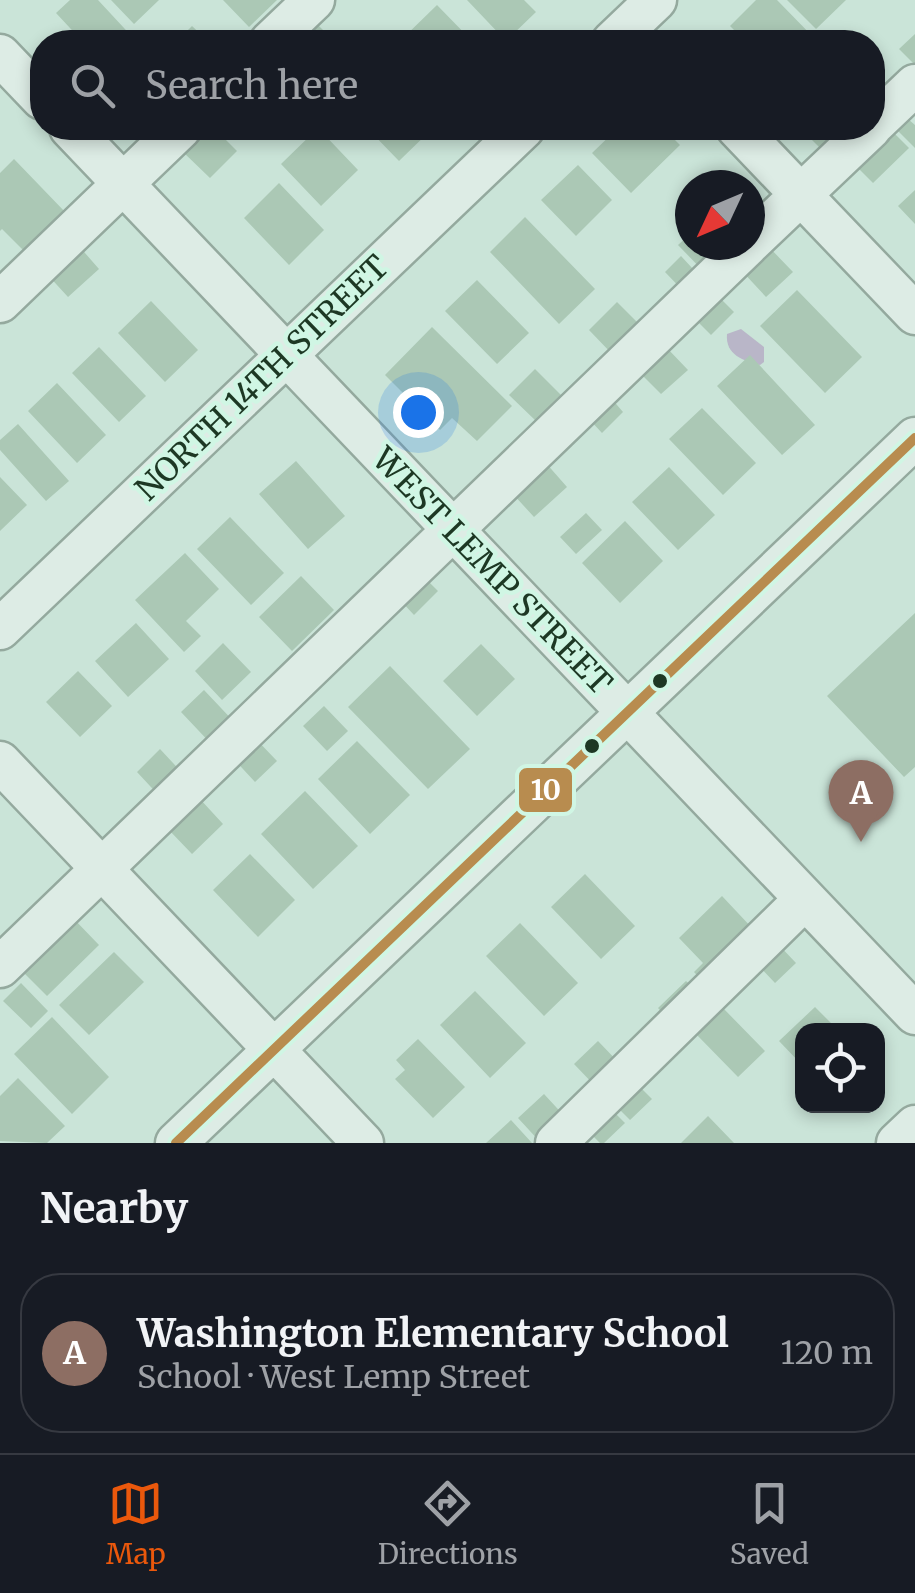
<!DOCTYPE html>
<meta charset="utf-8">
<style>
body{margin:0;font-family:Merriweather,serif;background:#242831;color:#f1f3f6}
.controls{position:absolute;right:30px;bottom:30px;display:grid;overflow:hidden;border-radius:20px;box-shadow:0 5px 15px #0003}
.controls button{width:90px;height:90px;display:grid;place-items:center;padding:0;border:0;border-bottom:2px solid #363941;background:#171b24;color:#f1f3f6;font:50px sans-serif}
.compass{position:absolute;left:675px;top:170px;width:90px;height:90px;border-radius:50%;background:#171b24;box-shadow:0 5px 15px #0003;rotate:226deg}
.you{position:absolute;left:418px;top:412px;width:35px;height:35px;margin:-25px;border:8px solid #fff;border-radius:50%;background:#1a73e8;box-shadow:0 0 0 15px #1a73e833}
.badge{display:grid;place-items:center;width:65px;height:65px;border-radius:50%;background:#ea580c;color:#fff;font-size:32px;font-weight:700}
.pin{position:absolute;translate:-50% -82px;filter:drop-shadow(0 2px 5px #0008)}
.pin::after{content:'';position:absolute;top:52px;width:35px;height:30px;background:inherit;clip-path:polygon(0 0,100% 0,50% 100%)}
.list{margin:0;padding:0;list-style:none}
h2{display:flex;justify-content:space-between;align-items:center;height:130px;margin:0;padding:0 40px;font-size:42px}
h2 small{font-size:32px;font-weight:400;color:#9ea1a6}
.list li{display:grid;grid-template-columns:65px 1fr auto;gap:30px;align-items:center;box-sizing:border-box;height:160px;margin:0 20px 20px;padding:0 20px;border:2px solid #363941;border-radius:40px}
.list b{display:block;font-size:38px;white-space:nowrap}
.list p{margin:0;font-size:32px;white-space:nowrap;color:#9ea1a6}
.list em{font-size:32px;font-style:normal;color:#9ea1a6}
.icon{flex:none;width:55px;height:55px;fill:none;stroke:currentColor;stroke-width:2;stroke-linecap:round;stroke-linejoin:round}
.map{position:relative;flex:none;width:915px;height:1143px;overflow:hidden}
.search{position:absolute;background:#171b24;box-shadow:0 5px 15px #0003;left:30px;right:30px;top:30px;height:110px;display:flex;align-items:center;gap:25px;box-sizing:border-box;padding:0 35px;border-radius:40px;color:#9ea1a6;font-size:38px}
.sheet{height:310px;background:#171b24}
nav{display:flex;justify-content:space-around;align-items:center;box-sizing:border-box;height:140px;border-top:2px solid #363941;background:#171b24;font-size:28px;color:#9ea1a6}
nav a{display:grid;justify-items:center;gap:5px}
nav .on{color:#ea580c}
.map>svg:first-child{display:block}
.water{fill:#b9b6c8}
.building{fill:#abc8b5}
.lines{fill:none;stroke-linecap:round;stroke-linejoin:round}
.minor-casing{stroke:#94a99e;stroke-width:45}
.minor{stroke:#ddece5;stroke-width:40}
.bus-1-casing{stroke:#d0f6e4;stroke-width:18}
.bus-1{stroke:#b88c4f;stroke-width:10}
.bus-dot{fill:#1d3824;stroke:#d0f6e4;stroke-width:4}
.labels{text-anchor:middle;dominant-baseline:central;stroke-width:9;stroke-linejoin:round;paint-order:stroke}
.street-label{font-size:32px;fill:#1d3824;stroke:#d0f6e4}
.line-badge{stroke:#d0f6e4;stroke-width:4}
.badge-label{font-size:28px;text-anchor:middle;font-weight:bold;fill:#fff}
</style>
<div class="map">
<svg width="915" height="1143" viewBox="0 0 915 1143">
<rect width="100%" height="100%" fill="#cae4d8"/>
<path class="water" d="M741,329L764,347V362L760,365C744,361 725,355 727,334Z"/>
<path class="building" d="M70,0H98L137,42H83L56,13Z
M111,0H159L134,24Z
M223,0H277L249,27Z
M467,0H524L536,12L506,41Z
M756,0H777L818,42H746L730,26Z
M787,0H846L816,29Z
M437,5L473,42H399Z
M318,25L335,42H301Z
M192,26L209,42H176Z
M915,34V65L899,49Z
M908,119L915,125V148L897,130Z
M208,128H214L237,151L210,178L183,152Z
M318,128L358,170L321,206L281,164Z
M367,128H433L399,161Z
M618,128H663L680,145L631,193L592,153Z
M800,128H863L830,158Z
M889,128L909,148L873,183L854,164Z
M14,159L67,214L26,253L2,229L0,231V173Z
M578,165L612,200L576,236L541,200Z
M279,183L324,230L289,265L244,218Z
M915,190V224L898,206Z
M525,217L595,289L559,324L490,252Z
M690,234V245H741L708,276L678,245Z
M766,244L793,272L766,297L740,269Z
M78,245L99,269L68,297L46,273Z
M681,256L705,282L689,297L665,272Z
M477,280L529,333L497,364L445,311Z
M797,290L862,357L825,393L760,326Z
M717,295L734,312L711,335L694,318Z
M151,301L198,350L165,382L118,333Z
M617,302L643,328L614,356L589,330Z
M432,327L512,406L477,441L452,418L440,430L385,375Z
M99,347L146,396L119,422L72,373Z
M666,347L688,370L661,394L639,372Z
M750,355L815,425L782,455L717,386Z
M535,369L562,396L536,421L509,395Z
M57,383L106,435L77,463L28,411Z
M611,398L623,412L602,433L589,419Z
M702,408L756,463L723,495L669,439Z
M18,424L69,481L46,501L0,450V440Z
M296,461L345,516L308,549L259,494Z
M545,462L567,487L534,517L512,493Z
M669,467L715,515L678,550L632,502Z
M0,477L27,505L0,531Z
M586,513L602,530L576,554L560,537Z
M230,517L284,573L251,605L197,549Z
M625,521L663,561L620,603L582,563Z
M185,553L219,589L186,621L201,636L184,652L135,600Z
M301,576L334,610L292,651L259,617Z
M424,577L438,591L414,615L400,600Z
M915,613V767L904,777L827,696Z
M136,623L169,659L128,697L95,661Z
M223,643L251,672L222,700L195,671Z
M481,644L515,679L477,716L443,681Z
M390,666L470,749L428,789L348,707Z
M78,671L112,706L80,737L46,702Z
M204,690L238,726L215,748L181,712Z
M324,706L348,731L327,751L303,726Z
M252,735L277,761L255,782L231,756Z
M357,741L410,795L370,834L318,779Z
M160,749L187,778L163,800L137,772Z
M305,791L358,846L313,889L261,834Z
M200,799L223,824L192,854L168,829Z
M250,854L295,900L258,937L213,890Z
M585,874L635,926L601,959L551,907Z
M722,896L753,929L708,987L694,972L703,963L679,938Z
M72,917L99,945L47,996L19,968Z
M520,923L578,983L544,1016L486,956Z
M777,943L796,963L775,983L756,963Z
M114,952L144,982L89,1035L59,1005Z
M686,981L700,994L671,1022L658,1008Z
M21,983L48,1011L31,1028L3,1001Z
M475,991L526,1043L490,1078L440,1025Z
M815,1007L838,1030H802V1065L779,1041Z
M723,1008L765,1051L738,1077L696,1034Z
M52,1017L109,1077L72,1114L14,1054Z
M418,1039L465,1087L433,1118L395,1079L405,1070L396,1060Z
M598,1041L621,1065L597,1088L574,1064Z
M18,1078L65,1126L47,1143L0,1141V1096Z
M635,1082L652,1099L630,1120L613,1103Z
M544,1094L568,1120L541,1143L518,1118Z
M611,1109L625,1123L604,1143H600L588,1131Z
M708,1116L734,1143H681Z
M511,1120L532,1143H486Z"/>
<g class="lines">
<defs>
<path id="minor" d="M270,42L314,0
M612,42L656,0
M0,55L42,99
M872,126L915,85
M70,128L915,1014
M737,128L915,314
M750,243L871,128
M0,302L181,128
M0,629L524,128
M0,762L363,1143
M0,967L748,245
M176,1143L915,438
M556,1143L805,899
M897,1143L915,1126"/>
</defs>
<use href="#minor" class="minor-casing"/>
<use href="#minor" class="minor"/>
<defs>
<path id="bus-1" d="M176,1143L915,438"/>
</defs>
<use href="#bus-1" class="bus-1-casing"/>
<use href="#bus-1" class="bus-1"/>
</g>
<g class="bus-dot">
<circle cx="660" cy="681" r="9"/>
<circle cx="592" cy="746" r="9"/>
</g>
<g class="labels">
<g class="street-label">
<text transform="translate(262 378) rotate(-44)">NORTH 14TH STREET</text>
<text transform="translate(492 571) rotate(46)">WEST LEMP STREET</text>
</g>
</g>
<rect class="line-badge" x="517" y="766" width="57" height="48" rx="10" fill="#b88c4f"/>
<g class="badge-label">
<text x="546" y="800">10</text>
</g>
</svg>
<div class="controls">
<button><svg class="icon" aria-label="locate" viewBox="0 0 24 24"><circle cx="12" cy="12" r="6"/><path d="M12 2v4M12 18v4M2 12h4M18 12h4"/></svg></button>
</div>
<svg class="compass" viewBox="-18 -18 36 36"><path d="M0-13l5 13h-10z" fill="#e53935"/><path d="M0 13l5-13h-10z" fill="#9ea1a6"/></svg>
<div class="you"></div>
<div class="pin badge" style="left:861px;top:842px;background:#8d6e63">A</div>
<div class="search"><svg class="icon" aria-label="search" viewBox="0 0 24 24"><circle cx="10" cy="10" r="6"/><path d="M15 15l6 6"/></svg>Search here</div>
</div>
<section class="sheet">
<h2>Nearby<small></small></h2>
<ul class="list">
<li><span class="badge" style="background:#8d6e63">A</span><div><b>Washington Elementary School</b><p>School · West Lemp Street</p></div><em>120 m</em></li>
</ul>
</section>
<nav>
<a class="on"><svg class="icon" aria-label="map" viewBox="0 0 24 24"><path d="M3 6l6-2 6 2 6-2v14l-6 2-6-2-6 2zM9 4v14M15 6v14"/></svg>Map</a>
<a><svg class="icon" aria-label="directions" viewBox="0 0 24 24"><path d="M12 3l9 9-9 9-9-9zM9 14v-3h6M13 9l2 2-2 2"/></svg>Directions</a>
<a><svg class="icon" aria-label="saved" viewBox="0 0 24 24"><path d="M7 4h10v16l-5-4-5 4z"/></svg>Saved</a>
</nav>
